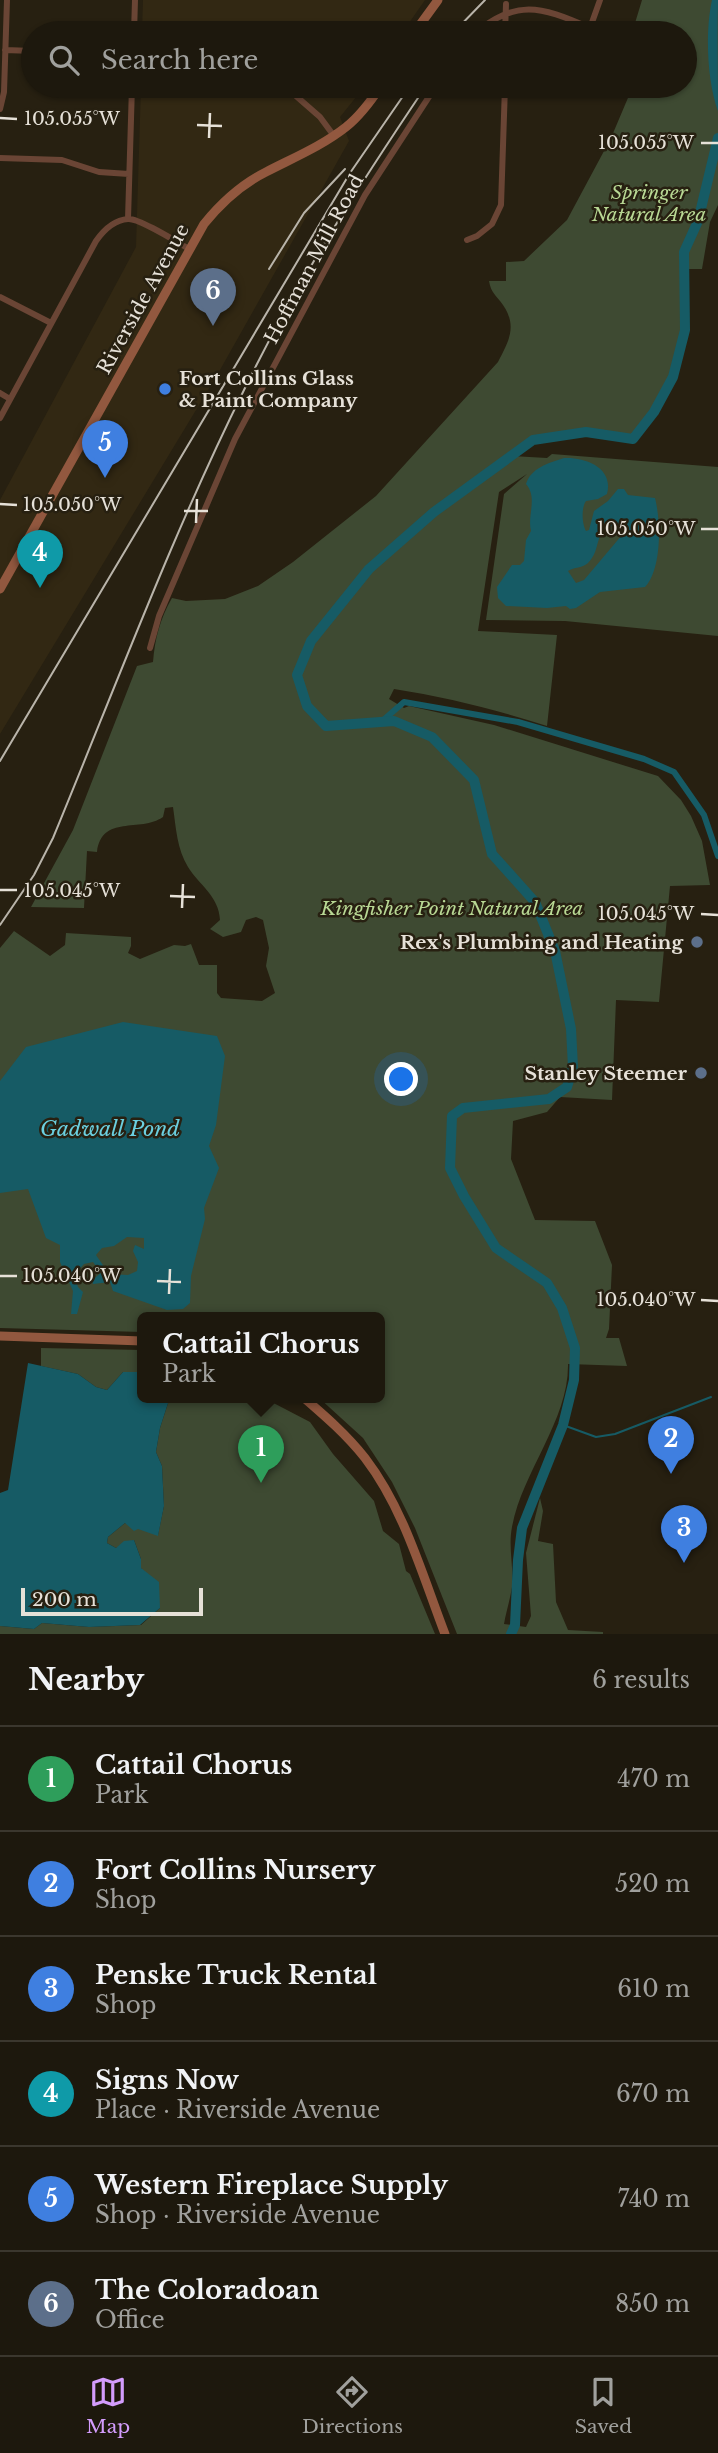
<!DOCTYPE html>
<meta charset="utf-8">
<style>
body{margin:0;font-family:"Libre Baskerville",serif;background:#2a251b;color:#f1f3f6}
.scale{position:absolute;left:21px;bottom:18px;width:182px;box-sizing:border-box;padding-left:7px;border:4px solid #e6e1d8;border-top:0;font-size:19px;line-height:24px;white-space:nowrap;color:#e6e1d8;-webkit-text-stroke:5px #272011;paint-order:stroke}
.you{position:absolute;left:402px;top:1080px;width:24px;height:24px;margin:-18px;border:5px solid #fff;border-radius:50%;background:#1a73e8;box-shadow:0 0 0 10px #1a73e833}
.badge{display:grid;place-items:center;width:46px;height:46px;border-radius:50%;background:#d39cfc;color:#fff;font-size:23px;font-weight:700}
.pin{position:absolute;translate:-50% -58px;filter:drop-shadow(0 2px 4px #0008)}
.pin::after{content:'';position:absolute;top:37px;width:24px;height:21px;background:inherit;clip-path:polygon(0 0,100% 0,50% 100%)}
.popup{position:absolute;left:137px;top:1312px;width:248px;height:91px;box-sizing:border-box;display:grid;place-content:center;border-radius:10px;background:#1d180d;filter:drop-shadow(0 2px 5px #0005);font-size:23px;white-space:nowrap;color:#a0a09d}
.popup b{font-size:26px;color:#f1f3f6}
.popup::after{content:'';position:absolute;left:50%;top:100%;margin-left:-14px;border:14px solid transparent;border-top-color:#1d180d}
.list{margin:0;padding:0;list-style:none}
h2{display:flex;justify-content:space-between;align-items:center;height:91px;margin:0;padding:0 28px;font-size:30px}
h2 small{font-size:23px;font-weight:400;color:#a0a09d}
.list li{display:grid;grid-template-columns:46px 1fr auto;gap:21px;align-items:center;box-sizing:border-box;height:105px;padding:0 28px;border-top:2px solid #3b372e}
.list b{display:block;font-size:26px;white-space:nowrap}
.list p{margin:0;font-size:23px;white-space:nowrap;color:#a0a09d}
.list em{font-size:23px;font-style:normal;color:#a0a09d}
.icon{flex:none;width:38px;height:38px;fill:none;stroke:currentColor;stroke-width:2;stroke-linecap:round;stroke-linejoin:round}
.map{position:relative;flex:none;width:718px;height:1634px;overflow:hidden}
.search{position:absolute;background:#1d180d;box-shadow:0 2px 5px #0004;left:21px;right:21px;top:21px;height:77px;display:flex;align-items:center;gap:18px;box-sizing:border-box;padding:0 24px;border-radius:38px;color:#a0a09d;font-size:26px}
.sheet{height:721px;background:#1d180d}
nav{display:flex;justify-content:space-around;align-items:center;box-sizing:border-box;height:98px;border-top:2px solid #3b372e;background:#1d180d;font-size:19px;color:#a0a09d}
nav a{display:grid;justify-items:center;gap:4px}
nav .on{color:#d39cfc}
.map>svg:first-child{display:block}
.built{fill:#322813}
.green{fill:#3e4a32}
.water{fill:#165b65;fill-rule:evenodd}
.lines{fill:none;stroke-linecap:round;stroke-linejoin:round}
.stream{stroke:#165b65;stroke-width:2}
.canal{stroke:#165b65;stroke-width:6}
.river{stroke:#165b65;stroke-width:10}
.minor{stroke:#6a4535;stroke-width:6}
.secondary{stroke:#92583f;stroke-width:9}
.rail{stroke:#b9b4aa;stroke-width:2}
.ticks{fill:none;stroke:#e6e1d8;stroke-width:2.5}
.shop-dot{fill:#3f7fe0;stroke:#272011;stroke-width:2.5}
.service-dot{fill:#5c6f8a;stroke:#272011;stroke-width:2.5}
.labels{text-anchor:middle;dominant-baseline:central;stroke-width:5;stroke-linejoin:round;paint-order:stroke}
.park-label{font-size:19px;font-style:italic;fill:#b8d894;stroke:#272011}
.street-label{font-size:19px;fill:#e6e1d8;stroke:#272011}
.poi-label{font-size:19px;font-weight:bold;fill:#e6e1d8;stroke:#272011;text-anchor:end}
.water-label{font-size:21px;font-style:italic;fill:#6bd0e0;stroke:#272011}
.ticks-label{font-size:18px;text-anchor:middle;fill:#e6e1d8;stroke:#272011;stroke-width:5;stroke-linejoin:round;paint-order:stroke}
</style>
<div class="map">
<svg width="718" height="1634" viewBox="0 0 718 1634">
<rect width="100%" height="100%" fill="#272011"/>
<path class="built" d="M143,0H425L402,33H142Z
M141,86H365L340,117L349,141L216,377L0,734V500L136,247Z"/>
<path class="green" d="M642,0H718V205L710,222L702,269H684C684,288 688,310 685,330C681,372 658,406 633,439L586,432L533,440L512,456L547,458L552,454L718,467V636L565,621L486,620L504,494L527,474L499,492L478,631L557,635L547,726C497,710 446,697 394,689L389,699L404,708L409,706L494,725L658,776L681,800L691,816L702,841L710,885L670,886L659,1002L616,1000L612,1100L560,1097L547,1112L513,1121L511,1159L535,1220L595,1221L612,1265L609,1329L606,1338H619L627,1366L568,1364C569,1420 522,1472 512,1527C508,1547 514,1568 512,1587C510,1600 506,1612 504,1624L526,1627L531,1616L526,1553L540,1498L543,1511L538,1541L553,1544L556,1602L568,1630L603,1632V1634H457L415,1528L392,1482L363,1438L318,1397H380V1317H142V1332L0,1328V948L14,931L50,956L65,945L66,933L131,937V946L128,953L140,959L174,945L185,946L191,944L199,965H217V993L221,998L262,1001L275,993L266,966L269,948L263,920L256,917L246,920L241,932L223,937L210,929L220,920C219,896 199,885 188,867C177,849 176,828 173,807L165,808L163,817C140,833 102,814 97,852L87,851L84,908L31,907L73,830L137,666L153,662C155,638 160,619 172,598L186,601L225,599L258,586L293,562L376,496L498,362C508,342 518,327 503,305C496,295 491,293 489,281H506V262L524,261L567,220L611,138L633,86H685V33H632Z
M41,1348L142,1350V1372H123L107,1390L96,1387L78,1374L41,1366Z
M170,1397H262L310,1422L333,1454L374,1501L383,1531L399,1544L406,1571L410,1574L435,1634H0V1626L34,1629L42,1623L89,1627L141,1625L160,1608L141,1568V1559L134,1540L116,1548L107,1543L108,1537L125,1523L158,1535L164,1506L162,1466L156,1452L160,1428Z"/>
<path class="water" d="M712,0H718C717,38 718,74 718,111C707,81 705,32 712,0Z
M564,458C586,457 614,468 607,494L598,499L586,501C581,508 582,524 586,531L589,530L594,511L608,501L618,489H624L628,495L655,498C661,521 662,569 645,587L600,592L576,608L570,609L566,606L547,608L506,606L498,598L497,587L512,565H520L524,561L526,540L531,531C527,515 538,498 526,484C531,468 548,463 564,458ZM617,524L622,527V535L584,580L576,583L568,571C574,567 583,568 588,563C603,548 591,532 617,524Z
M123,1022L217,1036L225,1056L216,1125L209,1146L219,1168L204,1208L205,1219L191,1276L190,1303L183,1309L167,1310L113,1291L110,1282L93,1284L92,1280L101,1273L93,1262L84,1264L74,1275L78,1287L83,1292L77,1314H71L73,1291L60,1262V1245L46,1238L28,1189L0,1193V1081L26,1047ZM127,1237L144,1238V1249L135,1245L133,1251L138,1262L137,1271L128,1275L109,1274L96,1255L102,1248L114,1246Z
M28,1363L78,1374L96,1387L107,1390L123,1372H142V1397H170L160,1428L156,1452L162,1466L164,1506L158,1536L138,1529L134,1531L125,1523L108,1537L107,1543L116,1548L124,1541L134,1540L141,1559V1568L159,1582L160,1608L140,1625L89,1627L42,1623L34,1629L0,1626V1493L8,1490Z"/>
<g class="lines">
<path class="stream" d="M563,1425L596,1437L615,1434L711,1397"/>
<path class="canal" d="M381,722L404,702L518,722L644,759L674,772L704,815L718,856"/>
<path class="river" d="M511,1634L515,1625L518,1560L522,1528L563,1425L574,1380L575,1348L562,1308L547,1283L496,1248L464,1196L450,1168L452,1116L463,1108L549,1099L567,1087L573,1067L571,1029L555,951L535,902L492,854L474,780L432,737L394,721L326,726L307,706L297,675L311,641L369,569L434,512L533,440L586,432L633,439L654,412L673,377L685,330L684,252L698,221L718,138"/>
<path class="minor" d="M134,33L135,0
M286,33L287,28
M475,33C517,0 538,5 590,28L600,0
M505,33L506,4
M5,50L33,51
M290,86L296,96L320,117L334,136
M0,109L4,92L7,0
M0,158L62,160L99,172L129,174
M128,219L132,86
M467,240L477,236L492,224L501,205L505,86
M0,297L51,323
M0,393L10,399
M0,418L96,241C103,231 114,220 128,219C139,218 177,242 189,249
M150,648L159,616L235,439L365,195L436,86"/>
<path class="secondary" d="M414,33L438,0
M0,589L204,224C221,203 242,184 266,172C293,158 322,146 346,127C360,116 371,101 381,86
M0,1336L142,1341
M303,1397C325,1416 347,1435 365,1458C404,1509 422,1574 445,1634"/>
<path class="rail" d="M453,33L485,0
M269,269L304,213L345,169
M0,761L350,173L410,86
M0,925L34,875L53,838C115,688 172,535 244,390C296,283 360,184 426,86"/>
</g>
<path class="ticks" d="M0,118L17,119M197,125L222,126M209,138L210,113M701,143H718M0,504L17,505M184,511H208M196,523L197,499M701,529H718M0,890H17M170,896L195,897M182,908L183,884M701,914L718,915M0,1276H17M157,1281L181,1282M169,1294L170,1269M701,1300L718,1301"/>
<circle class="shop-dot" cx="165" cy="389" r="7"/>
<g class="service-dot">
<circle cx="697" cy="942" r="7"/>
<circle cx="701" cy="1073" r="7"/>
</g>
<g class="labels">
<g class="park-label">
<text x="649" y="192">Springer<tspan x="649" dy="22">Natural Area</tspan></text>
<text x="452" y="908">Kingfisher Point Natural Area</text>
</g>
<g class="street-label">
<text transform="translate(314 259) rotate(-62)">Hoffman Mill Road</text>
<text transform="translate(143 299) rotate(-61)">Riverside Avenue</text>
</g>
<g class="poi-label">
<text x="179" y="378" text-anchor="start">Fort Collins Glass<tspan x="179" dy="22">&amp; Paint Company</tspan></text>
<text x="683" y="942">Rex's Plumbing and Heating</text>
<text x="687" y="1073">Stanley Steemer</text>
</g>
<g class="water-label">
<text x="110" y="1129">Gadwall Pond</text>
</g>
</g>
<g class="ticks-label">
<text x="72" y="125">105.055°W</text>
<text x="646" y="149">105.055°W</text>
<text x="72" y="511">105.050°W</text>
<text x="646" y="535">105.050°W</text>
<text x="72" y="897">105.045°W</text>
<text x="646" y="920">105.045°W</text>
<text x="72" y="1282">105.040°W</text>
<text x="646" y="1306">105.040°W</text>
</g>
</svg>
<div class="scale">200 m</div>
<div class="you"></div>
<div class="pin badge" style="left:261px;top:1483px;background:#2e9e5b">1</div>
<div class="popup"><b>Cattail Chorus</b>Park</div>
<div class="pin badge" style="left:671px;top:1474px;background:#3f7fe0">2</div>
<div class="pin badge" style="left:684px;top:1563px;background:#3f7fe0">3</div>
<div class="pin badge" style="left:40px;top:588px;background:#0f9aa8">4</div>
<div class="pin badge" style="left:105px;top:478px;background:#3f7fe0">5</div>
<div class="pin badge" style="left:213px;top:326px;background:#5c6f8a">6</div>
<div class="search"><svg class="icon" aria-label="search" viewBox="0 0 24 24"><circle cx="10" cy="10" r="6"/><path d="M15 15l6 6"/></svg>Search here</div>
</div>
<section class="sheet">
<h2>Nearby<small>6 results</small></h2>
<ul class="list">
<li><span class="badge" style="background:#2e9e5b">1</span><div><b>Cattail Chorus</b><p>Park</p></div><em>470 m</em></li>
<li><span class="badge" style="background:#3f7fe0">2</span><div><b>Fort Collins Nursery</b><p>Shop</p></div><em>520 m</em></li>
<li><span class="badge" style="background:#3f7fe0">3</span><div><b>Penske Truck Rental</b><p>Shop</p></div><em>610 m</em></li>
<li><span class="badge" style="background:#0f9aa8">4</span><div><b>Signs Now</b><p>Place · Riverside Avenue</p></div><em>670 m</em></li>
<li><span class="badge" style="background:#3f7fe0">5</span><div><b>Western Fireplace Supply</b><p>Shop · Riverside Avenue</p></div><em>740 m</em></li>
<li><span class="badge" style="background:#5c6f8a">6</span><div><b>The Coloradoan</b><p>Office</p></div><em>850 m</em></li>
</ul>
</section>
<nav>
<a class="on"><svg class="icon" aria-label="map" viewBox="0 0 24 24"><path d="M3 6l6-2 6 2 6-2v14l-6 2-6-2-6 2zM9 4v14M15 6v14"/></svg>Map</a>
<a><svg class="icon" aria-label="directions" viewBox="0 0 24 24"><path d="M12 3l9 9-9 9-9-9zM9 14v-3h6M13 9l2 2-2 2"/></svg>Directions</a>
<a><svg class="icon" aria-label="saved" viewBox="0 0 24 24"><path d="M7 4h10v16l-5-4-5 4z"/></svg>Saved</a>
</nav>
